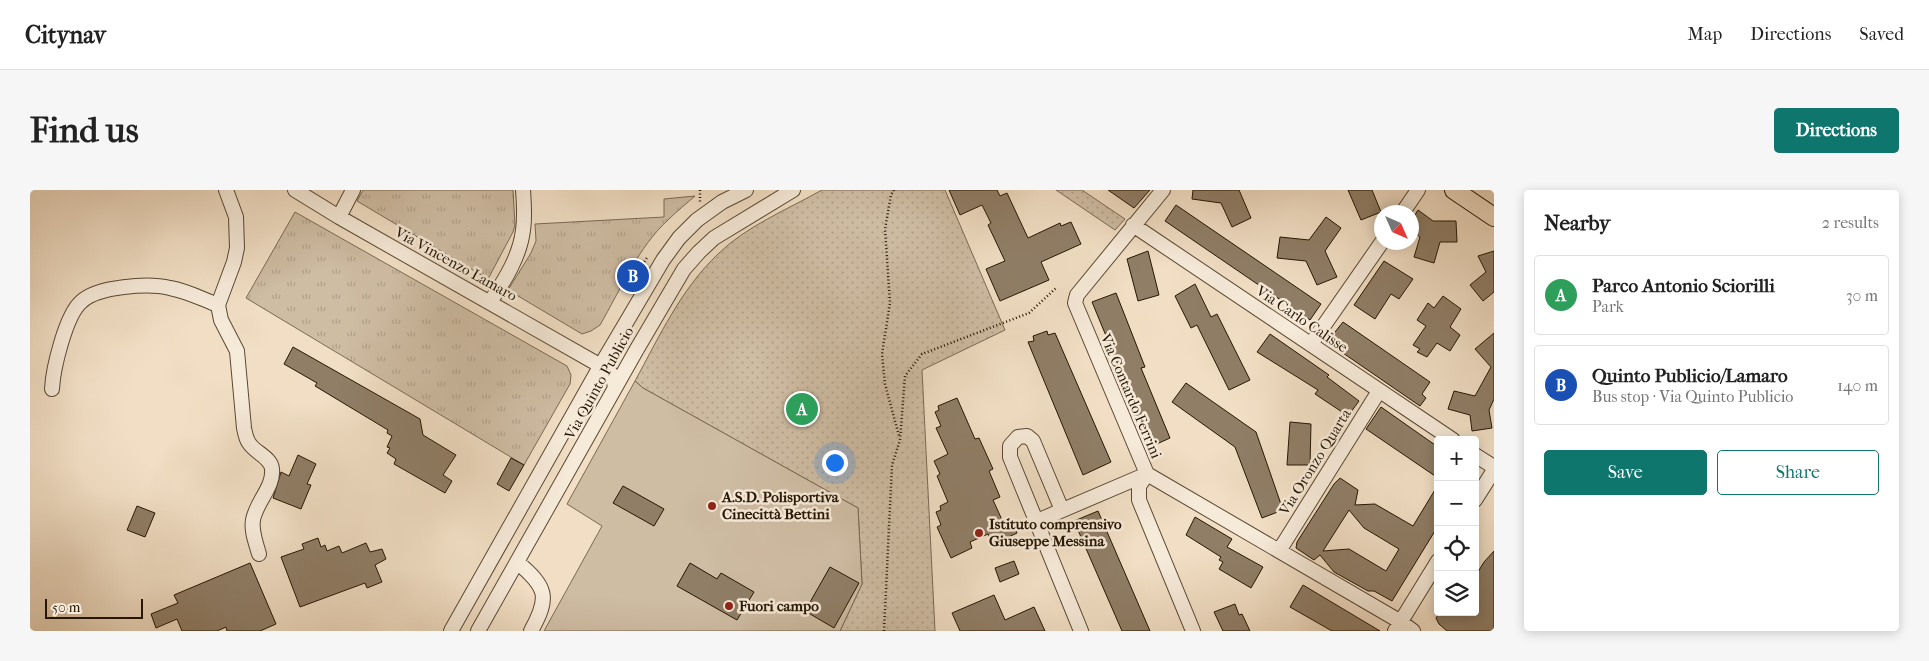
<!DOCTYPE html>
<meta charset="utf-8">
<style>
body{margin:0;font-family:"IM FELL French Canon",serif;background:#f6f6f6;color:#222}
.controls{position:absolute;right:15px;bottom:15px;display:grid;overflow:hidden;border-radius:5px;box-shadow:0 2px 12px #0003}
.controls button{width:45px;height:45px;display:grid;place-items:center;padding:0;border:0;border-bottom:1px solid #e0e0e0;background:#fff;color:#222;font:25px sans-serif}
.compass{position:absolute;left:1344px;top:15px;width:45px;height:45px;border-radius:50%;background:#fff;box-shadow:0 2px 12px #0003;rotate:135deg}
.scale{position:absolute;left:15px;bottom:12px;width:98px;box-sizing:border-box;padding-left:5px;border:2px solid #261603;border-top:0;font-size:14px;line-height:18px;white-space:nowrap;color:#261603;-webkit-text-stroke:4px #f6ead9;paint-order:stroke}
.you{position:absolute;left:804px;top:272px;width:18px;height:18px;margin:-12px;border:4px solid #fff;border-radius:50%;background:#1a73e8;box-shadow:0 0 0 8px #1a73e833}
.badge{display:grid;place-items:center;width:32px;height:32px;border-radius:50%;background:#0f766e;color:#fff;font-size:16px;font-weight:700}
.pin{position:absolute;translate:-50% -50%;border:2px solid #fff;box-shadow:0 1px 5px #0006}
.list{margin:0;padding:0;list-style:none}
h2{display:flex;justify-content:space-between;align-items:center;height:65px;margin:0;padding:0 20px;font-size:21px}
h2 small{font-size:16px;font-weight:400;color:#767676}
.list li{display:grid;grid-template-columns:32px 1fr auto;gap:15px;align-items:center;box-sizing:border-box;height:80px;margin:0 10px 10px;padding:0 10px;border:1px solid #e0e0e0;border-radius:5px}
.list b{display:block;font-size:19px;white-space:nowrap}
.list p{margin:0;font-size:16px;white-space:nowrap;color:#767676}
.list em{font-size:16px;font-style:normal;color:#767676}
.actions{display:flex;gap:10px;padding:15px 20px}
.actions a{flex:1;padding:11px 0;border:1px solid #0f766e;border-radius:5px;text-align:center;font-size:18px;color:#0f766e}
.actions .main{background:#0f766e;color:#fff}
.icon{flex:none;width:28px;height:28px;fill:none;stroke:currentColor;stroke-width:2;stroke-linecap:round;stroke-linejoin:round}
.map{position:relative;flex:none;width:1464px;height:441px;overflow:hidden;border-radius:5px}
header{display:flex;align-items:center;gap:30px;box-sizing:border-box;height:70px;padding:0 25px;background:#fff;border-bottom:1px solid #e0e0e0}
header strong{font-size:24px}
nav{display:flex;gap:28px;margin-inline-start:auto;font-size:18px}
.intro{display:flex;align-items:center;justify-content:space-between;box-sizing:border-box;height:120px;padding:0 30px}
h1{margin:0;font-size:35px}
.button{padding:12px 22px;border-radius:5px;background:#0f766e;color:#fff;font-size:18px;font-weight:700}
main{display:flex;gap:30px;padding:0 30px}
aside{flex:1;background:#fff;border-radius:5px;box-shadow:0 2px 12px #0003}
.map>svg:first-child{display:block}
.grass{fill:url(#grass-tufts);stroke:#7a6953}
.park{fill:url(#park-dots);stroke:#7a6953}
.pitch{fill:#cebca3;stroke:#7a6953}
.building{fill:#907e67;stroke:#261603;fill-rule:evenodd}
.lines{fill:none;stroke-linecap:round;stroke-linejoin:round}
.minor-casing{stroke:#594833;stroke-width:16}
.major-casing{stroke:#261603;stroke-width:20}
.path{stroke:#261603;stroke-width:2.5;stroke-dasharray:1 2.5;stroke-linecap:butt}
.minor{stroke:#f6ead9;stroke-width:14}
.major{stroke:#f1dec4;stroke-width:18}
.poi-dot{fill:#8f2418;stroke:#f6ead9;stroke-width:2}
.labels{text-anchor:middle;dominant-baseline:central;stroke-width:5;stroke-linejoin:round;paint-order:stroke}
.street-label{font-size:15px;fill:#261603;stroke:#f6ead9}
.poi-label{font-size:15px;font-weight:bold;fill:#261603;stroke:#f6ead9;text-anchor:start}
</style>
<header>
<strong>Citynav</strong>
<nav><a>Map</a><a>Directions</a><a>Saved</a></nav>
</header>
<div class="intro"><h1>Find us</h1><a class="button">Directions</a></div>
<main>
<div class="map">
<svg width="1464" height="441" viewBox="0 0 1464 441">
<defs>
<pattern id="grass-tufts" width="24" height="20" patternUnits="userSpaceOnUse" patternTransform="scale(1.25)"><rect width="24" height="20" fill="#cebca3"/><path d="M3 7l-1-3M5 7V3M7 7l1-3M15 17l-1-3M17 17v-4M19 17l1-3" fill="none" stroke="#b1a18b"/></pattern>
<pattern id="park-dots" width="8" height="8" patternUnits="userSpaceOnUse" patternTransform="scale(1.25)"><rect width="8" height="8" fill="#cebca3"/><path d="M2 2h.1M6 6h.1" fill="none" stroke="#b1a18b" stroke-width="1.8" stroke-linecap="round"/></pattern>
</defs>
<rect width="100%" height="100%" fill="#f1dec4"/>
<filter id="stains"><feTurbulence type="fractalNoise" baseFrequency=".004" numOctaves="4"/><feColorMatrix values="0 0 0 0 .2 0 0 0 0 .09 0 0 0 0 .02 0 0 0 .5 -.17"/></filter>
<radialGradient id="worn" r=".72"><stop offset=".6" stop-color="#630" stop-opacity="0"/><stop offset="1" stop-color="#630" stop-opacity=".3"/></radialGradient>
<path class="grass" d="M333,0H483L485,35L483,42L458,89L327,11Z
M665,6C656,14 647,21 639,29C608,57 591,99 570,135L561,141L552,144L478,100L501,63L506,51L505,34L634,27V9Z
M265,22L537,176L541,185L540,194L494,275L216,108Z"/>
<path class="park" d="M792,0H915L975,140L892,180L905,441H810L832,394L828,318L613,198L605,191C629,147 651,99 688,64C715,37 758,19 792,0Z
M1026,0H1052L1095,29L1085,40Z"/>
<path class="pitch" d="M605,191L613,198L828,318L832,394L810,441H514L572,336L537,314Z"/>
<path class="building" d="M919,0H967L970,6L977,3L998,48L1030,33L1031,36L1041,32L1051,54L1011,72L1019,90L970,111L956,79L975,71L958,35L961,33L952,15L930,25Z
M1078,0H1120L1104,18Z
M1163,0H1209L1221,28L1202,37L1191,13L1162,9Z
M1318,0H1342L1351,22L1331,30Z
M1146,15L1291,114L1280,130L1135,31Z
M1388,20L1403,31H1426L1427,52H1410L1404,73L1384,67L1390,47L1382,41V30Z
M1296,27L1311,38L1295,61L1307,87L1287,95L1276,71L1247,68L1250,47L1279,50Z
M1118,61L1129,105L1108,111L1097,69Z
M1464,61V102L1453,111L1440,95L1456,82L1448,66Z
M1354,71L1383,89L1369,109L1361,104L1345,129L1324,115Z
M1165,94L1181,127L1187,124L1220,190L1199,200L1167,135L1161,138L1145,106Z
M1086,103L1115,177L1111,178L1140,248L1118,258L1088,183L1091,182L1062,112Z
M1413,106L1431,119L1420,137L1430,145L1420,161L1407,153L1397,167L1387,162L1390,159L1383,155L1396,136L1387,130L1398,113L1404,118Z
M1313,132L1400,192L1392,204L1396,208L1390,216L1297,152Z
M1017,141L1018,145L1025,143L1081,272L1053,285L998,152L1004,151L1003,146Z
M1464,143V209L1459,220L1462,238L1442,241L1440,225L1418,219L1424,201L1445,206L1461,177L1445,159Z
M1240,144L1299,185L1297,187L1329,211L1318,226L1285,204L1288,200L1227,162Z
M263,157L390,229L393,245L426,265L413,285L422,291L415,303L364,274L366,269L357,263L360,258L357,257L362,246L357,243L358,240L285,196L287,193L254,174Z
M1156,193L1226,242L1253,320L1232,328L1205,257L1142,212Z
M927,208L945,249L949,248L963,279L959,281L970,307L963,310L973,332L980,328L987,343L962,355L958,344L940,352L942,358L921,368L907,337L911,335L906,322L911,320L910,316L918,312L907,286L910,284L904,271L918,264L906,238L911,236L905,222L909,220L908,216Z
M1351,217L1408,257V288L1336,239Z
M1260,232L1281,234L1280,275H1257Z
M268,265L286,274L277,294L281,295L271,319L243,308L251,282L259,286Z
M481,268L494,275L479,301L467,294Z
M1310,288L1328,300L1325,315L1345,314L1383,336L1408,295V336L1362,411L1344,401H1338L1304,382L1290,365L1284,370L1266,358L1267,352L1304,294ZM1319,320L1334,338L1369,359L1356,381L1319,359L1293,361Z
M593,296L634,319L624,336L583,313Z
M107,316L125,323L115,347L97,340Z
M1068,321L1120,441H1092L1044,331Z
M1165,327L1202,349L1197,357L1233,377L1221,398L1189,379L1193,372L1189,370L1191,367L1156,345Z
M288,348L291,357L295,355L297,361L309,356L312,363L336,353L340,362L352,359L356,369L345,375L352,392L337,398L335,393L270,417L251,367L274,359L272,354Z
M1464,361V441H1417L1409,434L1406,428L1410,422H1445V387L1454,372Z
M984,371L989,384L970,392L965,378Z
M220,373L246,434L230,441H197L196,437L187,441H152L147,429L126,438L121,424L148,413L144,405Z
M660,373L687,389L691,383L724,402L707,430L647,396Z
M800,377L829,393L804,438L775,421Z
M1273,395L1350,441H1302L1260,417Z
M964,405L975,430L1004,417L1015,441H930L922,423Z
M1205,414L1209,425L1212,424L1220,441H1193L1184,422Z"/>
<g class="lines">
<defs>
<path id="minor" d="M196,0L206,27L207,58L204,72L188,115L191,130L207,161L214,238C215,243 216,249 219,253C225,263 241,267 242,279C244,297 226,312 223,330C221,341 226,353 229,364
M265,0L309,27L578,180L583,186L585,198
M1133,0L1047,105L1045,113L1117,284L1371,432L1383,441
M1373,22L1388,0
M309,27L323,0
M1103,35L1423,250
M460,112C475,90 490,66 493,40C495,27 494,13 493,0
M1281,154L1352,52
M22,199C23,178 36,125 51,112C67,96 119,93 140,98C157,101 172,109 188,115
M1445,265L1464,277
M1117,284L1109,296V310L1163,441
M1445,310L1464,280
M1032,320L1003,251L997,246L988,247L980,256V267L1051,441
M1007,331L1117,284
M1249,361L1349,201
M487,372C517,397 520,407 501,441
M421,441L571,175L633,70L649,48L667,30L692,12L716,0
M448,441L607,159L654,79L669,62L684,48L763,0
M1365,441L1408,371"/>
<path id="major" d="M1424,0L1464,27"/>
</defs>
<use href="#minor" class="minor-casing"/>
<use href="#major" class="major-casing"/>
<path class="path" d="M670,0V12
M864,0L861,5L855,39L860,113L852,164L855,194L869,246
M606,90L605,87L618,66
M854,441L862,275L870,250L875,186L892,164L999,123L1026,98"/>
<use href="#minor" class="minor"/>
<use href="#major" class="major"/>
</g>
<g class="poi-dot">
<circle cx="682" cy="316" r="5"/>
<circle cx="949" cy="343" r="5"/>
<circle cx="699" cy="416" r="5"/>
</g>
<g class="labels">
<g class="street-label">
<text transform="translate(426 74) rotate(29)">Via Vincenzo Lamaro</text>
<text transform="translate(1272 129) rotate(34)">Via Carlo Calisse</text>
<text transform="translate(569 193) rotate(-61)">Via Quinto Publicio</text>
<text transform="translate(1101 206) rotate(67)">Via Contardo Ferrini</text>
<text transform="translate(1285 272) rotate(-58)">Via Oronzo Quarta</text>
</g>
<g class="poi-label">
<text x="692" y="307">A.S.D. Polisportiva<tspan x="692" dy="17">Cinecittà Bettini</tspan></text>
<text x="959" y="334">Istituto comprensivo<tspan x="959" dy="17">Giuseppe Messina</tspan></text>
<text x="709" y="416">Fuori campo</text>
</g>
</g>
<rect width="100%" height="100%" filter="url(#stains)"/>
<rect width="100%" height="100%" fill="url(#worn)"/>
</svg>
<div class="controls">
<button>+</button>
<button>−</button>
<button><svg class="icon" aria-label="locate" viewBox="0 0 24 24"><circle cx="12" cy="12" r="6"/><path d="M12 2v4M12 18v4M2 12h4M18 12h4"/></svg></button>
<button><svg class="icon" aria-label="layers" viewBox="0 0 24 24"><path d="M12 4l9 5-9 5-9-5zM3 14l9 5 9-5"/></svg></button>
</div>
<svg class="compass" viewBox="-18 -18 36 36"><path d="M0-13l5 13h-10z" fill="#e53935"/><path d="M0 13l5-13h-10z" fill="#767676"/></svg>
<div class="scale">50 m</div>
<div class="you"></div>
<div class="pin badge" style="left:772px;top:219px;background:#2e9e5b">A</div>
<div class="pin badge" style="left:603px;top:86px;background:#1a4fb4">B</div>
</div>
<aside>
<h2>Nearby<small>2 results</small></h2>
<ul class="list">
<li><span class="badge" style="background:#2e9e5b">A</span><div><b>Parco Antonio Sciorilli</b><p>Park</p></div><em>30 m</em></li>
<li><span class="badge" style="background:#1a4fb4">B</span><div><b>Quinto Publicio/Lamaro</b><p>Bus stop · Via Quinto Publicio</p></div><em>140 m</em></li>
</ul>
<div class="actions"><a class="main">Save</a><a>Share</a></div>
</aside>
</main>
